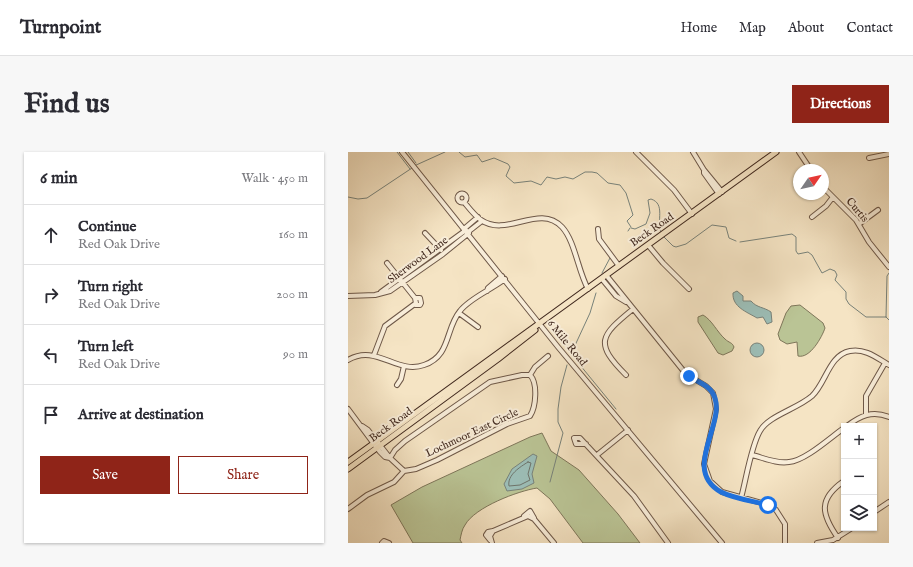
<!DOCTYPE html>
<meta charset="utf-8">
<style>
body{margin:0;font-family:"IM FELL English",serif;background:#f7f7f7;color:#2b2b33}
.controls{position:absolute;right:12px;bottom:12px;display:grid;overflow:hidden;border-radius:0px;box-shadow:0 1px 3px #0004}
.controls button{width:36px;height:36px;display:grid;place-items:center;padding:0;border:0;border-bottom:1px solid #e1e1e2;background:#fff;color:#2b2b33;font:20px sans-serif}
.compass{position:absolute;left:445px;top:12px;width:36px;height:36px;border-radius:50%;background:#fff;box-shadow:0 1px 3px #0004;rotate:56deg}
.stop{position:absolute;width:12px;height:12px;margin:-9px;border:3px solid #1a73e8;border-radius:50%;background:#fff}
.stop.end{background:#1a73e8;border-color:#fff;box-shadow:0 1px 4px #0008}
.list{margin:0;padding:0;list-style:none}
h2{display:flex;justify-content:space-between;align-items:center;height:52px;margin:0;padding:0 16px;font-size:17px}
h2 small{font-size:13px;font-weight:400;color:#7c7c81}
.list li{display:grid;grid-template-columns:26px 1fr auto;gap:12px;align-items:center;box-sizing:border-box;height:60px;padding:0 16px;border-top:1px solid #e1e1e2}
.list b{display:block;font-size:15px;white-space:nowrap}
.list p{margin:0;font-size:13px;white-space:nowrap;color:#7c7c81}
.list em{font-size:13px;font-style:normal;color:#7c7c81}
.actions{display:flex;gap:8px;padding:12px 16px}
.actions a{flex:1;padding:9px 0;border:1px solid #8f2418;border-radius:0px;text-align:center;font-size:14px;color:#8f2418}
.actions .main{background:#8f2418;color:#fff}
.icon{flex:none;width:22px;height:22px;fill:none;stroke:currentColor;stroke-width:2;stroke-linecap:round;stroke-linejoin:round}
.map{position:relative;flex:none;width:541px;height:391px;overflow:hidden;border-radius:0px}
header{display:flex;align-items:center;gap:24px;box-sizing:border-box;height:56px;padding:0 20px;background:#fff;border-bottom:1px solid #e1e1e2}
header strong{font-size:19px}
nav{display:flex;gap:22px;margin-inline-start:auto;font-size:14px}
.intro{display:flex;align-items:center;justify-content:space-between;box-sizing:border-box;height:96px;padding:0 24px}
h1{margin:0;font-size:28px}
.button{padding:10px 18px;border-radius:0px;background:#8f2418;color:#fff;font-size:14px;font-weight:700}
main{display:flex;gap:24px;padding:0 24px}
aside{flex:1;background:#fff;border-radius:0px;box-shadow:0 1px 3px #0004}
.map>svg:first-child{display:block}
.green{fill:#bac495;stroke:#7e765a}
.water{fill:#9cbeb7;stroke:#78827a}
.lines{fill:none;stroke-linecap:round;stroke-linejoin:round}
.shore{stroke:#6e746b;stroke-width:1}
.stream{stroke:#78827a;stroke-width:1}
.minor-casing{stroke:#6e5848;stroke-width:6}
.major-casing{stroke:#41291f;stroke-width:7}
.minor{stroke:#f8edd9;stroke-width:4}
.major{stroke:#f5e4c4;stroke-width:5}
.route{stroke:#1a73e8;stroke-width:5}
.labels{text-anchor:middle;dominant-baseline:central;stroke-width:4;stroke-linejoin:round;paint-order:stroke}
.street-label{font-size:11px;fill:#41291f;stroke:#f8edd9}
</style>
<header>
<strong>Turnpoint</strong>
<nav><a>Home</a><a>Map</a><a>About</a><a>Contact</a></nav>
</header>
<div class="intro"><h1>Find us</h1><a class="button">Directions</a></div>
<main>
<aside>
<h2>6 min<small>Walk · 450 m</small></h2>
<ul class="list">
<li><svg class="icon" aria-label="ahead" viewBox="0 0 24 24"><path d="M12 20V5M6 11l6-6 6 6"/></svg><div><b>Continue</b><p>Red Oak Drive</p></div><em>160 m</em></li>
<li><svg class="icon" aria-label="right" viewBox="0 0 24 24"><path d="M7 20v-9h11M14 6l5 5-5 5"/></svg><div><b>Turn right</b><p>Red Oak Drive</p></div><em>200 m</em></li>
<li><svg class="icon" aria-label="left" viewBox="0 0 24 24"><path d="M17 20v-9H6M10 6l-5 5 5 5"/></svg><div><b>Turn left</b><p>Red Oak Drive</p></div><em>90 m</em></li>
<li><svg class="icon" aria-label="arrive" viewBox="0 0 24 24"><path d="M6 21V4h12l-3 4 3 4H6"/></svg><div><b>Arrive at destination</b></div></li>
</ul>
<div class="actions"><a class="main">Save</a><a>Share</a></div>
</aside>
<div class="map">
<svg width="541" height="391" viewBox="0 0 541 391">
<rect width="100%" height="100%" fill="#f5e4c4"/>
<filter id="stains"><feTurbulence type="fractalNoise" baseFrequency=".005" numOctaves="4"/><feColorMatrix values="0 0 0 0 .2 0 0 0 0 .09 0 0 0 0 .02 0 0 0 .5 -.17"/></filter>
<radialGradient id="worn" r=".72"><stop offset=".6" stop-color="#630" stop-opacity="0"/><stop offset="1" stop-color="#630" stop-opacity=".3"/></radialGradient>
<path class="green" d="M452,153L475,171L477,176C474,185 462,207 450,204L449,190L439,192L432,188L430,182L438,161L443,154Z
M355,163C364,168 369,180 377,187C381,191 384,190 386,195L384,199L375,203L370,201L350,170V165Z
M194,281L203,299L231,318L270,362L292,391H235L202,347L189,336C170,339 127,355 117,373C114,377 113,383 112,388L114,391H65L43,353L74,335L182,285Z"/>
<path class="water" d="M389,139L395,144V149H403C409,156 416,155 423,160L424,170L419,172L415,165L409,166C399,160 384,155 385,141Z
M402 198a7 7 0 1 1 14 0a7 7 0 1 1-14 0Z
M185,302L189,304L184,322L186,331L174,337L159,339L156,332L164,317Z"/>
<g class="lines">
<path class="shore" d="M180,310L183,311L180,322L182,328L172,333L161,334C159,323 172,315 180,310Z"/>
<path class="stream" d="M49,0L62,17
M60,0L68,11
M111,0L117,5L129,3L134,10L146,6L160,12L162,15L158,24L166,31L183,29L193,33L199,25L208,27L217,25L225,27L237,20H244L249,21L260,31L272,33L278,41L285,63L279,69L283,75
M66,14L97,0
M0,45L10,47L19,46L64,16
M283,76L287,77L298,72L302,61L300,48L303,47C318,52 308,69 313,80
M280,79L282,76
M316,85L325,94L328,95L338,92L364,73L378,75L381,86L388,89
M392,90L444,82L448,85V99L450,102L460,100L464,103L474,121L482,117L487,119L489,123L487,128L498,140V147L501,152L518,165H538
M254,121L262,106
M248,141L242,161L223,202L268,257
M538,165L539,124L541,121
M538,165L541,168
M202,330L215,281L210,270V257L213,235L219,213"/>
<defs>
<path id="minor" d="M54,0L210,195L374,391
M288,0L326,38L344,62
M345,0L356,18
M451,0L463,18
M521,6L541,2
M475,35L508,68L521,90L541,115
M109.5 46a4.5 4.5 0 1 1 9 0a4.5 4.5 0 1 1-9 0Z
M371,42L356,21V18L374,40
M116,50C121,56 126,63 133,68C159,86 191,51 214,75C227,89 230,119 240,137
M464,65L478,54L485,45
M511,72L530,58
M117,76L130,65
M250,77L251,87L271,114
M120,80L134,69
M77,81L93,98
M300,93L315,111L341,137
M258,123L338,222L358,234L365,241L368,257L356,312L362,329L374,340L421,353L428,358L437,372V391
M254,127L268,144L278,150
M139,139L140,136L154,124
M33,140L118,78
M0,144L27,143L42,139L95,102L121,81
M67,153H72L73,151L72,146H67
M111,161L130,175
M26,203L37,174L68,151L67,146L39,111
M0,208C28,191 49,223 76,213C103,204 97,177 112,159C122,146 143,138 157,127
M182,223L187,215L200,204
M278,223C246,191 252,184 285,157
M49,233L53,227L56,214
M0,257L32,300L37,305L42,306
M518,263V244L537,211
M14,274L20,278L42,306L56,319
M499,274C512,264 524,258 541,265
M238,292H228L226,286H232L286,344L320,391
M249,303L280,278
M404,303C416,306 429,312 441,310C457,309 483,285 496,276
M42,306L47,298L57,289L142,230L174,223H182
M56,319L68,317L89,308L159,272L182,264C188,255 190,231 182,223
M393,346C398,328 403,294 412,279C420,264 449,257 464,244C478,231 481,203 502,199C517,196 529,206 541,213
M0,357L19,343L46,330L56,319
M526,360L541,350
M176,364L182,359L186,366
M490,386C473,362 470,347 496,329
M142,388L138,383L140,380L145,379
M34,391L36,389L41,391
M144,391L142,384L145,379L180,364L186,367L206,391
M469,391L485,388L504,376"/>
<path id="major" d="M0,310L428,0
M0,317L150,207L187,178"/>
</defs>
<use href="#minor" class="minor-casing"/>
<use href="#major" class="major-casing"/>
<use href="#minor" class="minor"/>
<use href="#major" class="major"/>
</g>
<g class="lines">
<path class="route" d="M341,224C349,230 359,232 364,240C383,268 331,316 373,340C387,347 405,349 420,353"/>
</g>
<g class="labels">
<g class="street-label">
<text transform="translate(509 58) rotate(50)">Curtis</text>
<text transform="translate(304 78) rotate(-35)">Beck Road</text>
<text transform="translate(70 108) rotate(-36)">Sherwood Lane</text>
<text transform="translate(219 191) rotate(51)">6 Mile Road</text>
<text transform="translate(43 273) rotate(-36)">Beck Road</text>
<text transform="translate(124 281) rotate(-25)">Lochmoor East Circle</text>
</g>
</g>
<rect width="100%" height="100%" filter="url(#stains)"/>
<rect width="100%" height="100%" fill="url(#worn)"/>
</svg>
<div class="controls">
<button>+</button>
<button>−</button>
<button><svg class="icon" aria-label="layers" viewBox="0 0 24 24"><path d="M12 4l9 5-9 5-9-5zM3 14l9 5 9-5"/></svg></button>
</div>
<svg class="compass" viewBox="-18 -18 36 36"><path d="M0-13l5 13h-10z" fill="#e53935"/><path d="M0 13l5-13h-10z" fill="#7c7c81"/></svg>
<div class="stop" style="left:420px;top:353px"></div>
<div class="stop end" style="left:341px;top:224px"></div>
</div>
</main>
